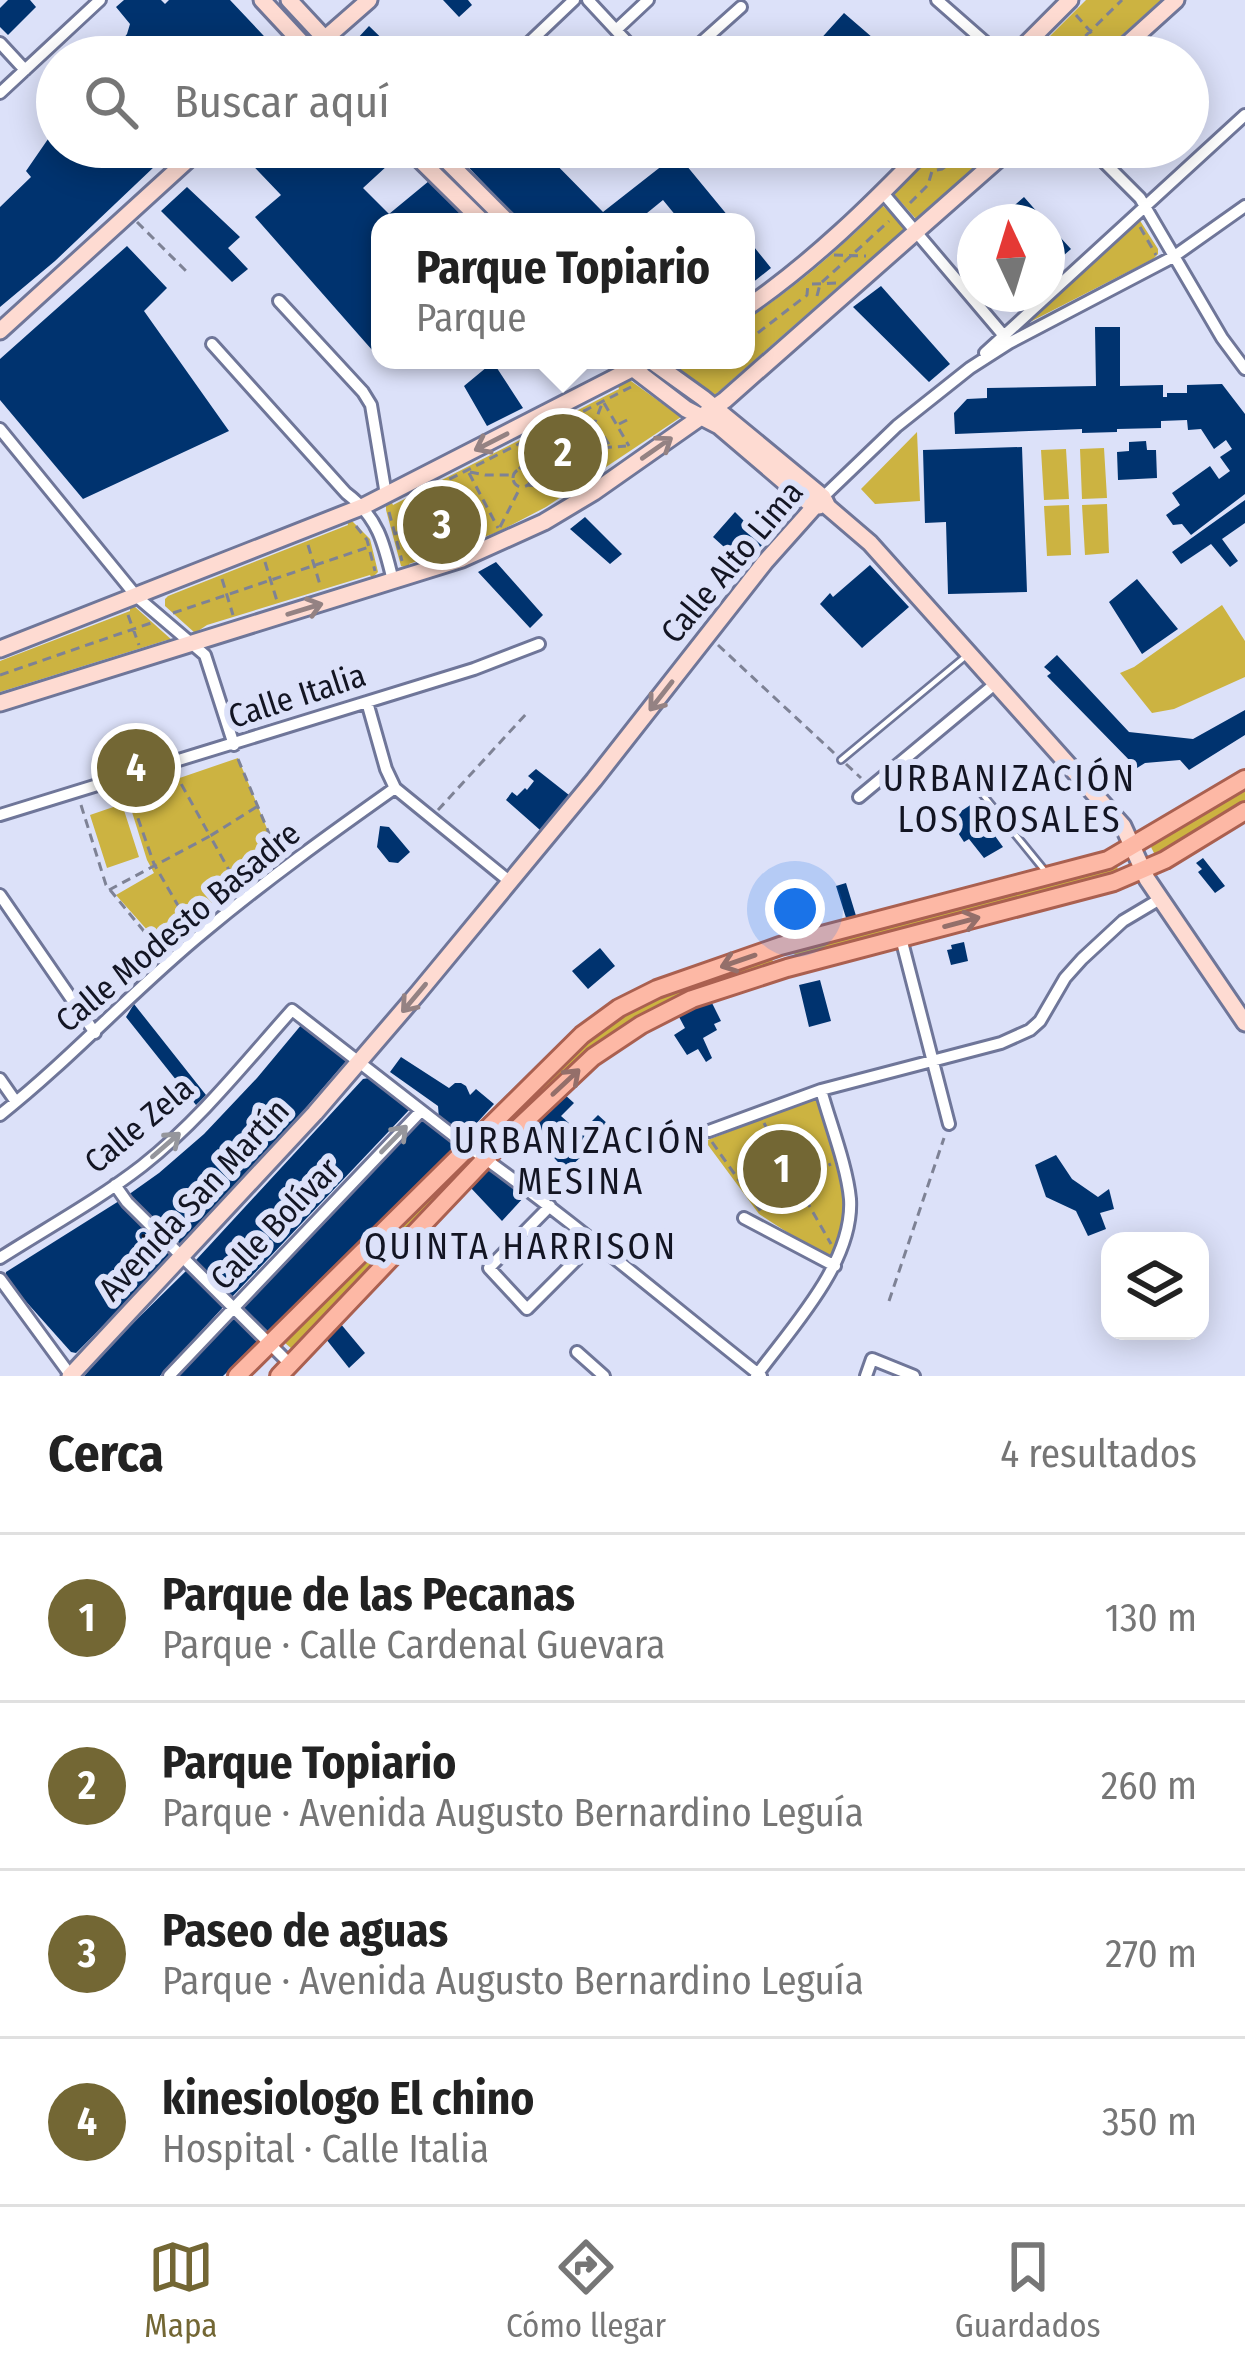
<!DOCTYPE html>
<html lang="es">
<meta charset="utf-8">
<style>
body{margin:0;font-family:"Fira Sans Condensed",sans-serif;background:#f2f2f2;color:#222}
.controls{position:absolute;right:36px;bottom:36px;display:grid;overflow:hidden;border-radius:24px;box-shadow:0 6px 30px #0003}
.controls button{width:108px;height:108px;display:grid;place-items:center;padding:0;border:0;border-bottom:3px solid #e0e0e0;background:#fff;color:#222;font:60px sans-serif}
.compass{position:absolute;left:957px;top:204px;width:108px;height:108px;border-radius:50%;background:#fff;box-shadow:0 6px 30px #0003;rotate:356deg}
.you{position:absolute;left:795px;top:909px;width:42px;height:42px;margin:-30px;border:9px solid #fff;border-radius:50%;background:#1a73e8;box-shadow:0 0 0 18px #1a73e833}
.badge{display:grid;place-items:center;width:78px;height:78px;border-radius:50%;background:#736734;color:#fff;font-size:39px;font-weight:700}
.pin{position:absolute;translate:-50% -50%;border:6px solid #fff;box-shadow:0 3px 12px #0006}
.popup{position:absolute;left:371px;top:213px;width:384px;height:156px;box-sizing:border-box;display:grid;place-content:center;border-radius:24px;background:#fff;filter:drop-shadow(0 3px 9px #0005);font-size:39px;white-space:nowrap;color:#767676}
.popup b{font-size:45px;color:#222}
.popup::after{content:'';position:absolute;left:50%;top:100%;margin-left:-24px;border:24px solid transparent;border-top-color:#fff}
.list{margin:0;padding:0;list-style:none}
h2{display:flex;justify-content:space-between;align-items:center;height:156px;margin:0;padding:0 48px;font-size:51px}
h2 small{font-size:39px;font-weight:400;color:#767676}
.list li{display:grid;grid-template-columns:78px 1fr auto;gap:36px;align-items:center;box-sizing:border-box;height:168px;padding:0 48px;border-top:3px solid #e0e0e0}
.list b{display:block;font-size:45px;white-space:nowrap}
.list p{margin:0;font-size:39px;white-space:nowrap;color:#767676}
.list em{font-size:39px;font-style:normal;color:#767676}
.icon{flex:none;width:66px;height:66px;fill:none;stroke:currentColor;stroke-width:2;stroke-linecap:round;stroke-linejoin:round}
.map{position:relative;flex:none;width:1245px;height:1376px;overflow:hidden}
.search{position:absolute;background:#fff;box-shadow:0 6px 30px #0003;left:36px;right:36px;top:36px;height:132px;display:flex;align-items:center;gap:30px;box-sizing:border-box;padding:0 42px;border-radius:66px;color:#767676;font-size:45px}
.sheet{height:828px;background:#fff}
nav{display:flex;justify-content:space-around;align-items:center;box-sizing:border-box;height:168px;border-top:3px solid #e0e0e0;background:#fff;font-size:33px;color:#767676}
nav a{display:grid;justify-items:center;gap:6px}
nav .on{color:#736734}
.map>svg:first-child{display:block}
.green{fill:#ccb341}
.building{fill:#00336f}
.lines{fill:none;stroke-linecap:round;stroke-linejoin:round}
.lane-casing{stroke:#6f7699;stroke-width:10}
.street-casing{stroke:#6f7699;stroke-width:16}
.secondary-casing{stroke:#6f7699;stroke-width:21}
.primary-casing{stroke:#aa6050;stroke-width:22}
.path{stroke:#7e8295;stroke-width:3;stroke-dasharray:9 6;stroke-linecap:butt}
.lane{stroke:#fff;stroke-width:4.5}
.street{stroke:#fff;stroke-width:10}
.secondary{stroke:#fedbd2;stroke-width:15}
.primary{stroke:#fdb8a5;stroke-width:16}
.oneway{stroke:#948283}
.oneway2{stroke:#946f6a}
.oneway3{stroke:#95969c}
.labels{text-anchor:middle;dominant-baseline:central;stroke-width:12;stroke-linejoin:round;paint-order:stroke}
.street-label{font-size:33px;fill:#131523;stroke:#dce1f9}
.neighbourhood-label{font-size:36px;letter-spacing:3px;fill:#131523;stroke:#dce1f9}
</style>
<div class="map">
<svg width="1245" height="1376" viewBox="0 0 1245 1376">
<rect width="100%" height="100%" fill="#dce1f9"/>
<path class="green" d="M1086,0H1161L1098,57H1029Z
M940,147H998L917,220L892,192L897,184L901,186Z
M881,204L903,225L905,232L871,262L865,263L715,395L667,361L746,360V320C795,288 837,251 879,210Z
M1139,219L1158,249V254L1153,259L1026,324L1025,322Z
M628,381H631L681,417L546,507L498,532L409,564V568L401,566L386,510V505L391,501L393,505L619,389L618,386Z
M917,432L920,501L875,504L861,489Z
M1104,448L1107,498L1082,499L1080,449Z
M1066,449L1069,499L1044,500L1041,450Z
M1107,504L1109,553L1085,555L1082,505Z
M1069,505L1071,555L1047,556L1044,506Z
M351,520L370,539L378,572L372,578L370,575L207,625L195,633L165,606V599L168,596L348,525L347,521Z
M1222,605L1245,641V677L1174,709L1152,713L1120,673L1134,667Z
M134,606L173,641L167,640L0,692V661L130,611V607Z
M238,758L277,853L184,924L187,931L165,950L116,895L154,873L147,860L127,796Z
M1245,787V803L1163,853H1154L1151,847L1155,840Z
M122,804L139,857L107,868L90,815Z
M1109,865L1117,866L1118,870L1112,876L796,958L794,953L797,948Z
M765,958L772,959L774,964L666,1007L493,1141L489,1137L598,1028L657,995Z
M813,1099L819,1103L845,1197L847,1219L839,1250L832,1255L821,1254L759,1214L705,1141Z
M466,1158L471,1162L298,1349H292L285,1343V1335Z"/>
<path class="building" d="M8,0H30L36,7L8,35L0,27V8Z
M124,0H161L165,4L169,0H230L280,53L275,57H109L127,34L130,24L116,7Z
M443,0H468L472,5L459,17Z
M844,13L895,57H833L817,43Z
M369,26L401,57H362L358,53L357,39Z
M57,126V147H175L55,261L0,307V207L31,177L26,171Z
M235,147H394L400,154L363,188L389,214L429,181L468,222H380V359L255,217L281,195Z
M449,147H539L603,212L677,154L733,222H681L663,200L636,222H521Z
M187,187L240,237L228,248L248,269L232,282L161,211Z
M1024,197L1046,222H1005L1001,217Z
M1047,223L1071,249L1047,270Z
M746,237L771,268L746,288Z
M127,246L167,288L144,311L229,431L83,499L0,400V359Z
M881,286L950,364L929,382L853,307Z
M1095,327H1120V386L1163,385V397H1167V393H1187V385L1222,384L1245,414V494L1191,535L1182,524L1173,525L1166,515L1180,505L1172,493L1210,466L1219,479L1230,471L1220,457L1232,449L1226,440L1214,449L1201,429L1188,430L1187,420L1161,421V428L1117,429V432L1082,433V429L955,434L954,413L967,399L987,398V388L1096,386Z
M493,362L523,408L487,426L464,386Z
M1146,441L1147,450H1156L1157,478L1118,480L1117,452L1129,451V442Z
M1022,447L1027,592L948,594L946,522L925,523L923,450Z
M1245,500V523L1222,539L1238,561L1230,567L1211,544L1181,564L1172,552Z
M735,512L765,542L743,564L713,537Z
M585,517L622,554L610,564L570,529Z
M496,562L543,615L530,628L478,572Z
M870,565L909,607L862,648L820,604L830,593L833,597Z
M1137,579L1178,629L1142,654L1109,602Z
M1057,655L1129,732L1193,739L1245,710V735L1189,770L1180,760L1145,763L1137,768L1047,676L1051,673L1044,667Z
M536,769L569,795L540,830L506,800L512,792L517,796L525,788L527,790L534,781L528,776Z
M972,804L1003,847L984,858L969,839L964,842L949,819Z
M380,826L389,827L410,852L398,863L389,862L377,847Z
M1203,858L1225,886L1215,893L1198,872L1202,869L1196,863Z
M846,883L857,919L847,921L836,886Z
M964,942L968,961L951,965L947,950L952,949L951,945Z
M600,948L615,966L588,989L572,971Z
M820,980L831,1021L809,1027L799,985Z
M710,999L721,1021L714,1024L717,1030L703,1038L712,1058L706,1062L698,1049L687,1055L674,1035L685,1028L678,1015Z
M134,1004L206,1095L196,1105L126,1017Z
M302,1024L348,1059L216,1212L182,1246L128,1195L159,1173L204,1134L257,1078Z
M401,1057L449,1088L455,1083H461L466,1086L470,1095L476,1089L494,1104L465,1136L458,1135L439,1119L438,1106L390,1072Z
M369,1078L409,1110L231,1298L196,1265V1260L363,1079Z
M564,1094L574,1103L561,1116L580,1133L598,1115L620,1135L613,1143L604,1135L566,1171L529,1130Z
M421,1117L457,1142V1147L268,1334L241,1307Z
M1056,1155L1072,1179L1098,1197L1109,1189L1114,1209L1100,1213L1106,1229L1088,1236L1076,1211L1046,1197L1035,1165Z
M492,1168L525,1196L502,1221L470,1187Z
M119,1201L174,1252L173,1256L76,1353L71,1352L5,1278L6,1272Z
M188,1269L225,1305L160,1376H84L116,1340Z
M233,1315L260,1341L223,1376H176Z
M340,1323L365,1353L349,1368L326,1339Z"/>
<g class="lines">
<defs>
<path id="lane" d="M841,760L966,656
M975,785L1045,871"/>
<path id="street" d="M588,0L641,57
M937,0L1002,57
M616,30L648,0
M0,43L25,70
M514,57L574,0
M685,57L741,7
M0,93L100,0
M1089,147L1140,198L1222,338L1245,369
M576,160L590,147
M883,193L1005,337
M279,301L363,392L371,405L386,495
M212,344L346,493C378,517 384,543 393,581
M985,353L1245,115
M0,429L137,597L205,655L234,745
M823,497L897,426L970,368L1009,343L1173,257L1245,206
M367,702L386,769L395,788L509,881
M859,797L996,683
M0,815L474,669L539,644
M0,895L95,1033
M901,938L949,1124
M0,1079L16,1102
M0,1115C72,1058 134,989 205,931C266,880 330,834 395,788
M709,1131L821,1090L1001,1043L1030,1030L1040,1021L1065,978L1082,959L1123,921L1160,899
M115,1185L127,1202L290,1364
M550,1206L489,1268L527,1309L579,1257
M744,1218L835,1266
M0,1258C47,1228 98,1200 142,1166C199,1121 244,1064 292,1010L463,1143C566,1215 662,1298 761,1376
M0,1279L71,1376
M577,1352L604,1376
M169,1376L421,1111
M756,1376C792,1327 854,1262 850,1199C847,1166 830,1123 821,1090
M866,1376L872,1359L914,1376"/>
<path id="secondary" d="M262,0L315,57
M289,0L342,57
M304,57L369,0
M1013,57L1070,0
M1113,57L1176,0
M407,147L483,222
M433,147L508,222
M746,308C813,262 870,206 927,147
M0,331L202,147
M622,360L686,409L719,426L802,497L813,506H819
M650,360L703,398L823,497L828,507L870,543L1123,826L1147,879L1245,1023
M0,649L364,506L649,360
M0,703L462,559L544,522L594,492L725,400L1012,147
M70,1376L315,1113L418,993L594,780L765,562L823,497"/>
<path id="primary" d="M237,1376L582,1035L619,1008L657,989L780,946L1108,860L1245,779
M279,1376L487,1157L593,1057L641,1025L692,999L787,968L1114,882L1165,860L1245,811"/>
</defs>
<use href="#lane" class="lane-casing"/>
<use href="#street" class="street-casing"/>
<use href="#secondary" class="secondary-casing"/>
<use href="#primary" class="primary-casing"/>
<path class="path" d="M1076,15L1104,47
M1064,57L1122,0
M910,203L928,185L932,171L942,169L971,147
M137,222L187,272
M1140,227L1156,255
M834,255L866,256
M812,284L838,283
M817,296L820,284L889,221
M746,342L807,295L808,283
M604,403L629,446
M596,424L610,446
M619,424L629,419
M583,440L595,422L603,401
M570 448a8 8 0 1 1 16 0a8 8 0 1 1-16 0Z
M588,449L626,446
M513 478a9 9 0 1 1 18 0a9 9 0 1 1-18 0Z
M519,469L542,445L574,442
M470,472L485,475H513
M469,473L498,528
M527,485C551,489 574,479 581,456
M436,486L631,387
M430,491L439,509
M389,512L402,561
M356,526L367,540L375,571
M500,527L520,488
M449,530L457,546
M395,534L468,496L477,514L417,544L408,527
M308,545L321,588
M265,562L277,601
M222,579L233,615
M173,613L369,547
M128,615L139,645
M718,645L834,753
M0,675L151,623
M238,759L278,855
M846,764L861,778
M174,771L210,836L258,806
M128,790L154,864L191,928
M81,805L106,885L161,952
M438,810L526,714
M109,890L210,836L239,888
M764,1123L791,1173
M712,1142L762,1213
M801,1177L831,1164
M791,1190L785,1178L796,1172L803,1183L798,1186L831,1244
M758,1210L791,1190
M889,1301L944,1138"/>
<use href="#lane" class="lane"/>
<use href="#street" class="street"/>
<use href="#secondary" class="secondary"/>
<use href="#primary" class="primary"/>
</g>
<defs><path id="oneway-shaft" d="M-6 0H5M1.5-3L5.5 0L1.5 3" fill="none" stroke-width="1.6" stroke-linecap="round" stroke-linejoin="round" transform="scale(3)"/></defs>
<g class="oneway">
<use href="#oneway-shaft" transform="translate(491 442) rotate(153)"/>
<use href="#oneway-shaft" transform="translate(657 448) rotate(-35)"/>
<use href="#oneway-shaft" transform="translate(305 609) rotate(-17)"/>
<use href="#oneway-shaft" transform="translate(661 696) rotate(128)"/>
<use href="#oneway-shaft" transform="translate(414 998) rotate(130)"/>
</g>
<g class="oneway2">
<use href="#oneway-shaft" transform="translate(962 922) rotate(-15)"/>
<use href="#oneway-shaft" transform="translate(738 961) rotate(161)"/>
<use href="#oneway-shaft" transform="translate(566 1082) rotate(-43)"/>
</g>
<g class="oneway3">
<use href="#oneway-shaft" transform="translate(394 1139) rotate(-46)"/>
<use href="#oneway-shaft" transform="translate(166 1145) rotate(-41)"/>
</g>
<g class="labels">
<g class="street-label">
<text transform="translate(732 562) rotate(-50)">Calle Alto Lima</text>
<text transform="translate(297 696) rotate(-18)">Calle Italia</text>
<text transform="translate(178 927) rotate(-40)">Calle Modesto Basadre</text>
<text transform="translate(139 1125) rotate(-40)">Calle Zela</text>
<text transform="translate(194 1200) rotate(-47)">Avenida San Martín</text>
<text transform="translate(275 1224) rotate(-46)">Calle Bolívar</text>
</g>
<g class="neighbourhood-label">
<text x="1010" y="779">URBANIZACIÓN<tspan x="1010" dy="41">LOS ROSALES</tspan></text>
<text x="581" y="1141">URBANIZACIÓN<tspan x="581" dy="41">MESINA</tspan></text>
<text x="521" y="1247">QUINTA HARRISON</text>
</g>
</g>
</svg>
<div class="controls">
<button><svg class="icon" aria-label="layers" viewBox="0 0 24 24"><path d="M12 4l9 5-9 5-9-5zM3 14l9 5 9-5"/></svg></button>
</div>
<svg class="compass" viewBox="-18 -18 36 36"><path d="M0-13l5 13h-10z" fill="#e53935"/><path d="M0 13l5-13h-10z" fill="#767676"/></svg>
<div class="you"></div>
<div class="pin badge" style="left:782px;top:1169px">1</div>
<div class="pin badge" style="left:563px;top:453px">2</div>
<div class="popup"><b>Parque Topiario</b>Parque</div>
<div class="pin badge" style="left:442px;top:525px">3</div>
<div class="pin badge" style="left:136px;top:768px">4</div>
<div class="search"><svg class="icon" aria-label="search" viewBox="0 0 24 24"><circle cx="10" cy="10" r="6"/><path d="M15 15l6 6"/></svg>Buscar aquí</div>
</div>
<section class="sheet">
<h2>Cerca<small>4 resultados</small></h2>
<ul class="list">
<li><span class="badge">1</span><div><b>Parque de las Pecanas</b><p>Parque · Calle Cardenal Guevara</p></div><em>130 m</em></li>
<li><span class="badge">2</span><div><b>Parque Topiario</b><p>Parque · Avenida Augusto Bernardino Leguía</p></div><em>260 m</em></li>
<li><span class="badge">3</span><div><b>Paseo de aguas</b><p>Parque · Avenida Augusto Bernardino Leguía</p></div><em>270 m</em></li>
<li><span class="badge">4</span><div><b>kinesiologo El chino</b><p>Hospital · Calle Italia</p></div><em>350 m</em></li>
</ul>
</section>
<nav>
<a class="on"><svg class="icon" aria-label="map" viewBox="0 0 24 24"><path d="M3 6l6-2 6 2 6-2v14l-6 2-6-2-6 2zM9 4v14M15 6v14"/></svg>Mapa</a>
<a><svg class="icon" aria-label="directions" viewBox="0 0 24 24"><path d="M12 3l9 9-9 9-9-9zM9 14v-3h6M13 9l2 2-2 2"/></svg>Cómo llegar</a>
<a><svg class="icon" aria-label="saved" viewBox="0 0 24 24"><path d="M7 4h10v16l-5-4-5 4z"/></svg>Guardados</a>
</nav>
